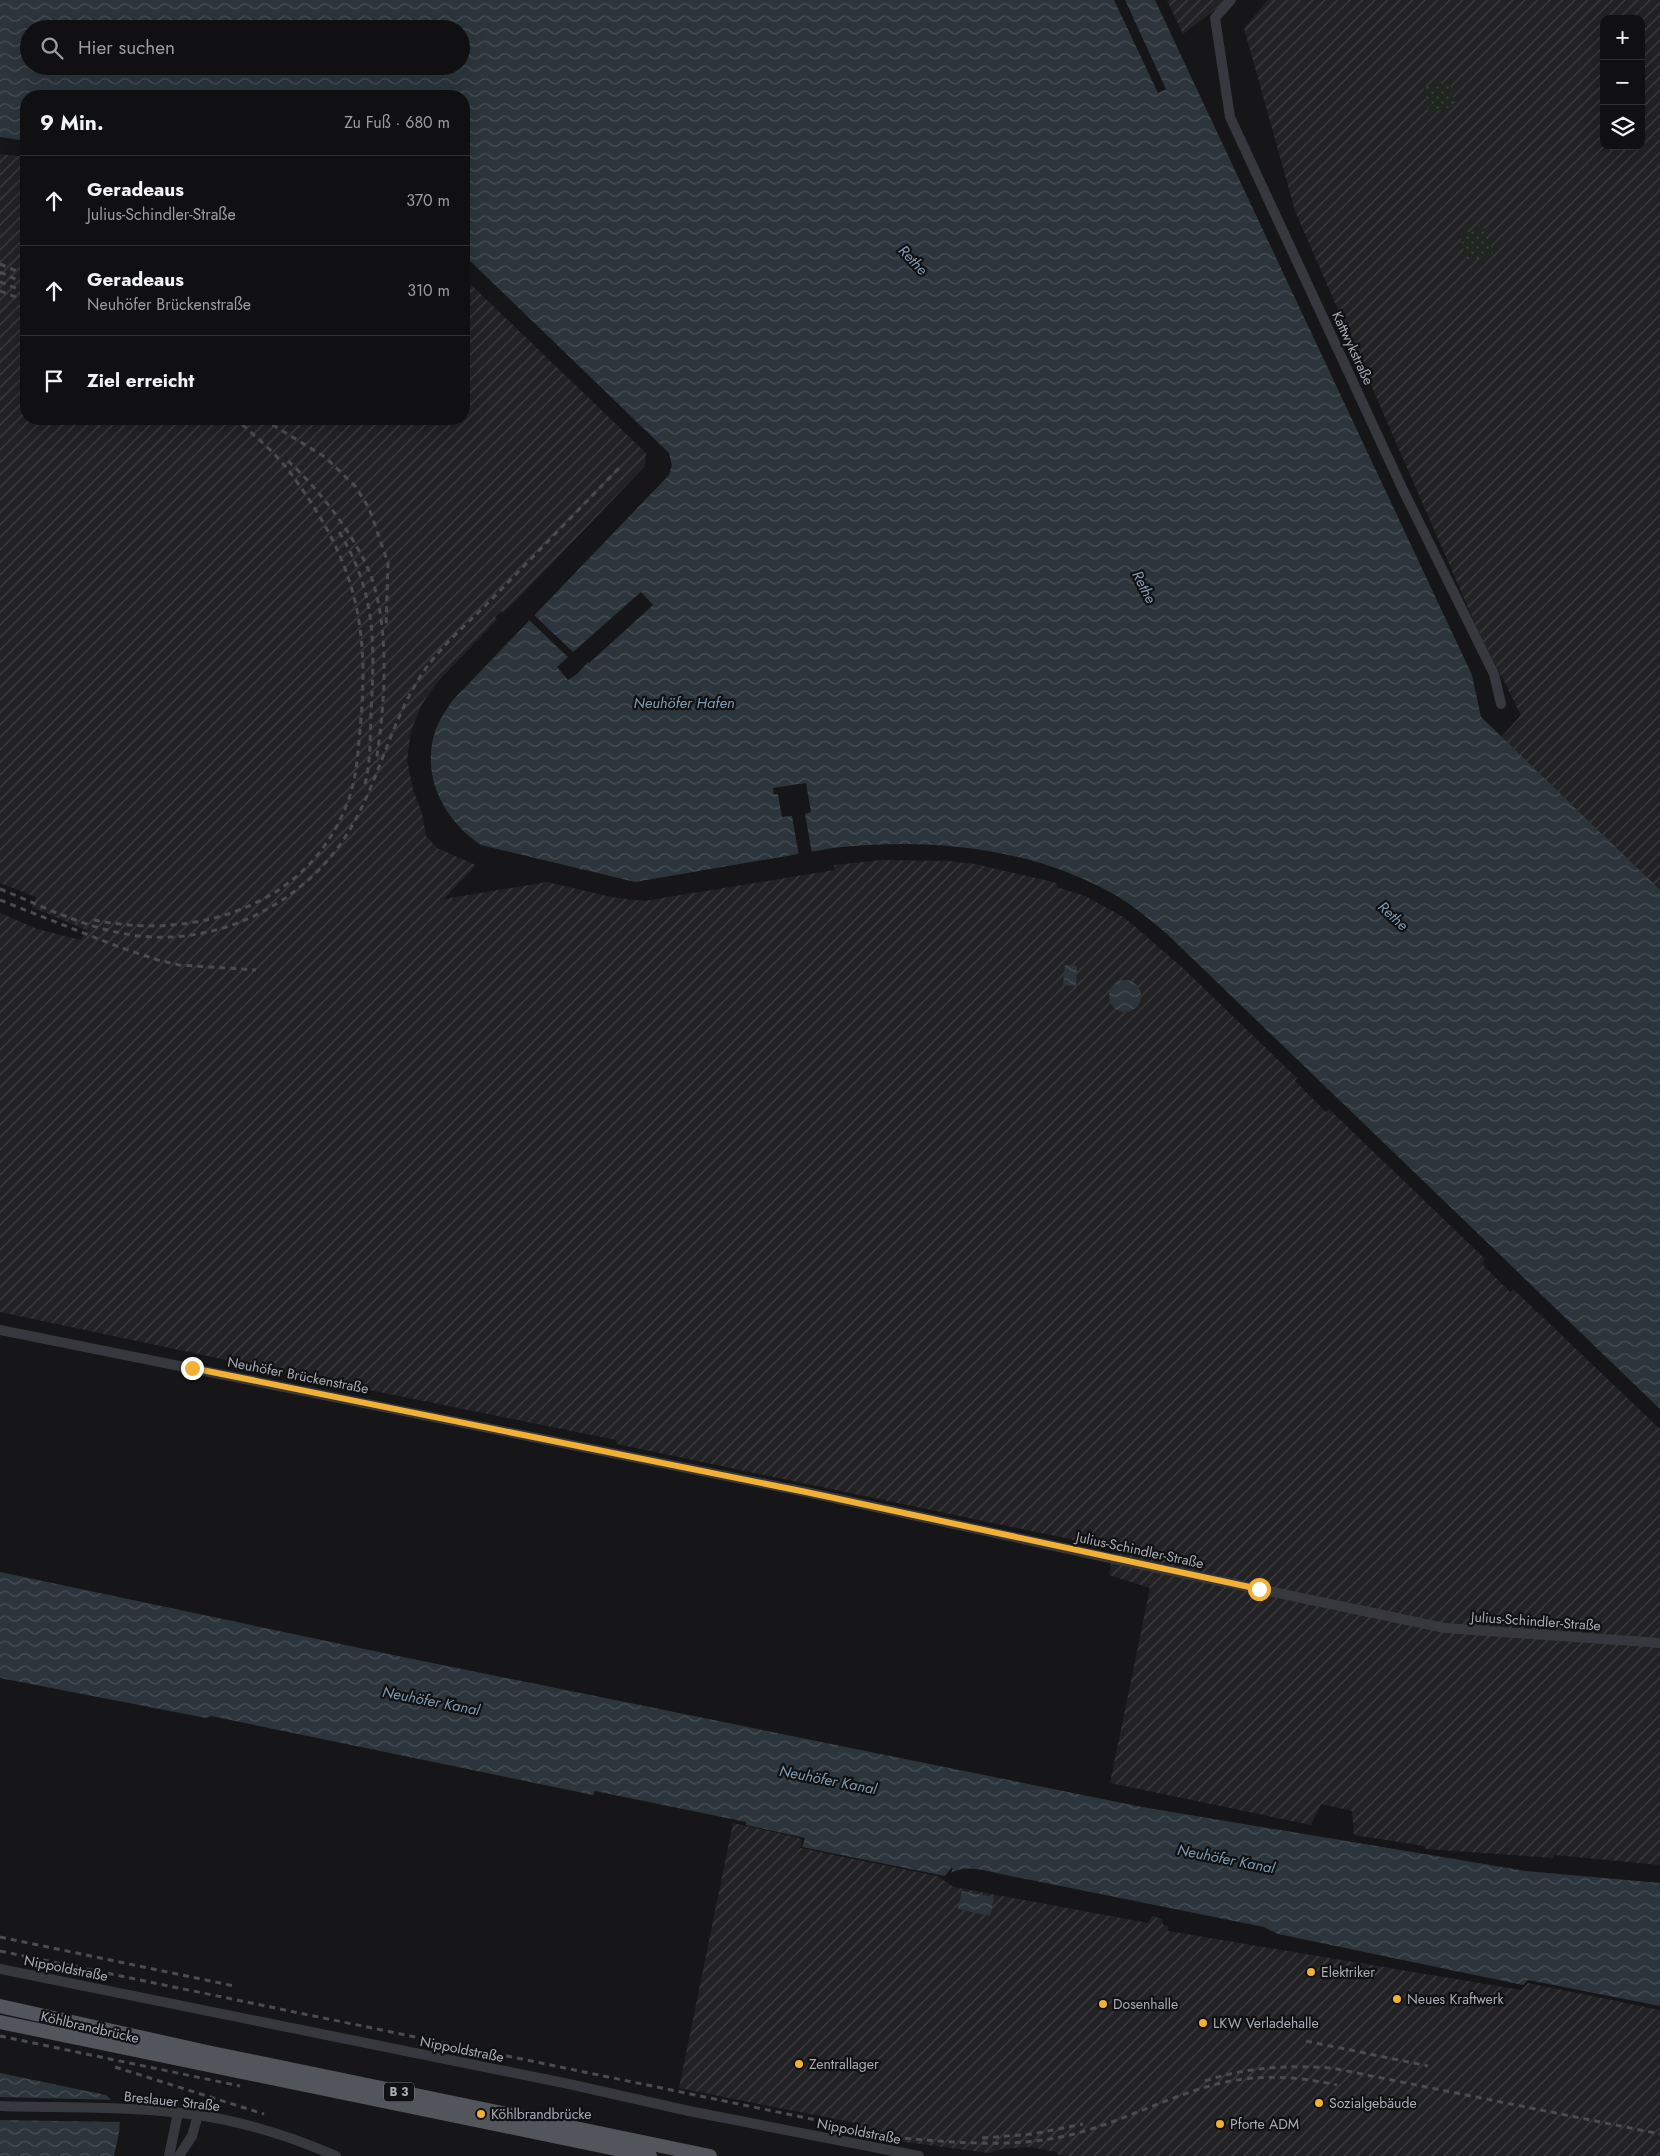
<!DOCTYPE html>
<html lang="de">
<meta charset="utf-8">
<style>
body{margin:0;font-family:Jost,sans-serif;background:#19191b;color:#f1f3f6}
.controls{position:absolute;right:15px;top:15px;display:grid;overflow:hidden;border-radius:10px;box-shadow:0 5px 20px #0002}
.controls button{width:45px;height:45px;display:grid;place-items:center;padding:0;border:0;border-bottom:1px solid #303032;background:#101012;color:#f1f3f6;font:25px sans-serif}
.stop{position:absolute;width:15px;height:15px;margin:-11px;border:4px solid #f2b134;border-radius:50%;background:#fff}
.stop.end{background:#f2b134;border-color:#fff;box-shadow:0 1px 5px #0008}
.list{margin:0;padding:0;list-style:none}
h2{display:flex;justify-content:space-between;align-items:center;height:65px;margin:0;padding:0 20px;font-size:21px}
h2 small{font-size:16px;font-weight:400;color:#9c9d9f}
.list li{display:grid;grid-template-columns:32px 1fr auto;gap:15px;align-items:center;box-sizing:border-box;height:90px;padding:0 20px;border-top:1px solid #303032}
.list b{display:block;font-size:19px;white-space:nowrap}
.list p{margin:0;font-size:16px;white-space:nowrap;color:#9c9d9f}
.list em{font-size:16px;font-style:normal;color:#9c9d9f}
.icon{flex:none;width:28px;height:28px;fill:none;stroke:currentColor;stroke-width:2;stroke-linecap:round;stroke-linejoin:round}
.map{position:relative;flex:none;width:1660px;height:2156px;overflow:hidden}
.search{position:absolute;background:#101012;box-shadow:0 5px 20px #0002;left:20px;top:20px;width:450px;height:55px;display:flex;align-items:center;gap:12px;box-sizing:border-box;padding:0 18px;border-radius:28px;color:#9c9d9f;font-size:19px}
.panel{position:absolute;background:#101012;box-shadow:0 5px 20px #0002;left:20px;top:90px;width:450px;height:335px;border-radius:20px}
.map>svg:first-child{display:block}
.industrial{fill:url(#industrial-furrows);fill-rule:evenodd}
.grass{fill:url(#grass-dots)}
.water{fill:url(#water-waves);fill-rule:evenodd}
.pier{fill:#161618}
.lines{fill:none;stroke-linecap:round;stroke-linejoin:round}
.minor{stroke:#37383d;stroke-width:10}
.major{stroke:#53555c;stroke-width:14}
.rail{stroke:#4a4c52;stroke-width:3;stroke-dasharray:6 5;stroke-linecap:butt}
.route{stroke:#f2b134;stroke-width:6}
.poi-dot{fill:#f2b134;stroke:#111113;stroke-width:2}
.labels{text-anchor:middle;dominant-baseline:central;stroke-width:4.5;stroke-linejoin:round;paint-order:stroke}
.shield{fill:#111113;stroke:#7b7e86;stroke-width:1}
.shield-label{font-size:12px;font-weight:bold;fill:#a8adb8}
.street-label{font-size:14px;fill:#a8adb8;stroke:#111113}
.poi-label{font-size:14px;fill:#a8adb8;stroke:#111113;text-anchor:start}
.water-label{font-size:15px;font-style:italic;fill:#7f9bb3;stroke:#111113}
</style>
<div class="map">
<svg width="1660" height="2156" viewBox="0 0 1660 2156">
<defs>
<pattern id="industrial-furrows" width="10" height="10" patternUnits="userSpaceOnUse" patternTransform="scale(1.25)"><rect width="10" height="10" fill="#222225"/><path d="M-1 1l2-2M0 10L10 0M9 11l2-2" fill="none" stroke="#3f3f43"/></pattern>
<pattern id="grass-dots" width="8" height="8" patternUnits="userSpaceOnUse" patternTransform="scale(1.25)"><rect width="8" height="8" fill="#1e261f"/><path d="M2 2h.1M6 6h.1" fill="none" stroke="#3c433d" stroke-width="1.8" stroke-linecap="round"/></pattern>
<pattern id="water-waves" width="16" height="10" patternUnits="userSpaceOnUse" patternTransform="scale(1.25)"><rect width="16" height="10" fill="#2c353c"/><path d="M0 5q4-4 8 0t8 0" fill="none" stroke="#485056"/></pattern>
</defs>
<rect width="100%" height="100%" fill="#161618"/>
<path class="industrial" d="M1167,0H1228L1183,34Z
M1268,0H1660V898L1496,743L1521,715L1477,628L1295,211L1244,28ZM1604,19H1641V146H1604Z
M0,154L26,157V419H464V278L646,453L645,466L515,602L503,613L501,611L495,617L497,620L439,680L422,704L411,731L407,760L413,790L422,813L426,836L437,848L476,865L444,899L547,882L611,897L644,901L834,870V865L882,860L948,861L975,864L1057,883L1056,887L1085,896L1125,918L1185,970L1297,1078L1295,1081L1326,1112L1329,1109L1485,1259L1482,1264L1510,1292L1513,1289L1660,1429V1865L1554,1855L1553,1858L1426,1849L1424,1846L1354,1835L1352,1811L1321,1804L1311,1825L1110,1783L1150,1588L1109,1575L1113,1552L1128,1555L1129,1549L1107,1547L617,1444L616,1440L335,1383L0,1312V913L37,929L81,940L86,930L32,907L36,897L0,883Z
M733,1823L799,1838L802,1841L800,1848L937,1876L954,1887L1148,1923L1152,1916L1162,1919L1163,1925L1168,1926V1931L1521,1990L1528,1983L1660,2010V2156H1064L1057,2154V2152L1030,2147L1001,2149L989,2153L897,2141L859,2133L860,2124L679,2088Z"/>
<path class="grass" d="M1449,80L1455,106L1429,113L1423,87Z
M1486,228L1493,255L1466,261L1460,234Z"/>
<path class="water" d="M0,0H1155L1472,675L1481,717L1660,890V1409L1166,933C1150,920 1135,907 1117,896C1031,847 931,837 833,848L635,882L481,845C445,821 422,779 434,735C437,723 445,712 452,701L669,475L672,465L669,453L464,255V96H26V141L0,137ZM29,29H461V66H29Z
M1065,965L1077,966L1076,986L1063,985Z
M1109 996a16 16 0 1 1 32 0a16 16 0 1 1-32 0Z
M0,1572L393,1655L1142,1807L1526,1871L1660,1883V2006L1528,1980L1523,1985L1278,1934L1264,1927L1001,1874C985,1871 966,1864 951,1873L953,1868H951L945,1876L802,1847L805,1838L746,1825V1822L595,1791L593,1795L211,1716L206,1718L0,1678Z
M962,1891L994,1897L990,1916L958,1909Z
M0,2073L106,2095C127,2114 119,2131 114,2156H0Z"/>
<path class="pier" d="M1114,0H1125L1166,89L1158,93Z
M641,592L653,605L589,663L588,662L577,674L568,680L557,667L568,657L528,619L533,614L573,652Z
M806,783L811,812L805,814L812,854L799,856L792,816L782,817L778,794H774L773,788Z
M0,2097L115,2100L119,2104L123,2122L0,2120Z"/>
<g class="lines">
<path class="minor" d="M1231,0L1215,18L1230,117L1403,490L1494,674L1501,704
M0,1330L806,1492L1124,1561L1445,1628L1660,1643
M0,1969L569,2084L689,2111L919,2156
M0,2106C66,2108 133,2106 198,2115C245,2122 292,2137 336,2156
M169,2156L178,2113
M179,2156L192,2136L198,2115"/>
<path class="major" d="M0,2006L207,2052L710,2156
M0,2022L650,2156"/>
<path class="rail" d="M0,264L26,275
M0,272L26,284
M0,282L26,292
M0,291L26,301
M263,419L325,457L355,486L369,508L388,563L386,627
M288,461C319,489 358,539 372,579C390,633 385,705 376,762
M339,532C376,591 375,645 371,712C370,737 371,761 365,784
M0,889C40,905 79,925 121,933C211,952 307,905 352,826C380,777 391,721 422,674C440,647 467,624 490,601C534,556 578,510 622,465
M0,900L119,947L158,960L179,965L256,970
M94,920C196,941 310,906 348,801C358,774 358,747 361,719C365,669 364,622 347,574C335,539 314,505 292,475C277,454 255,436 236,419
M0,1937L234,1986
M0,1951L903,2138C960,2143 1014,2148 1070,2135C1120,2123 1166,2097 1217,2084C1257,2074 1297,2076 1337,2085
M0,2036L240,2086
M1306,2041L1428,2066
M115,2067L264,2114
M1205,2081C1247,2067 1288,2065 1332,2068L1660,2134
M982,2138L1033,2134L1083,2124"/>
</g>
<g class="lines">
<path class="route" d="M192,1368L806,1492L1259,1589"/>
</g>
<g class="poi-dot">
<circle cx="1311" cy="1972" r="5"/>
<circle cx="1397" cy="1999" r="5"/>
<circle cx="1103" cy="2004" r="5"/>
<circle cx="1203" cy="2023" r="5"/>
<circle cx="799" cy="2064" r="5"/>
<circle cx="1319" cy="2103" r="5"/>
<circle cx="481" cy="2114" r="5"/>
<circle cx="1220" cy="2124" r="5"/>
</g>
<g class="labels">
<rect class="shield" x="384" y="2082.5" width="30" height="19" rx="4"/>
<g class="shield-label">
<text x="399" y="2092">B 3</text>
</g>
<g class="street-label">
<text transform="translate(1353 348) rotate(65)">Kattwykstraße</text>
<text transform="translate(298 1375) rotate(11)">Neuhöfer Brückenstraße</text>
<text transform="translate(1140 1550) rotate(12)">Julius-Schindler-Straße</text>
<text transform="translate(1536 1621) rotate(4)">Julius-Schindler-Straße</text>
<text transform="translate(66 1968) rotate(11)">Nippoldstraße</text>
<text transform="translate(90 2027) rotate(13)">Köhlbrandbrücke</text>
<text transform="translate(462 2049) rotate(11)">Nippoldstraße</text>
<text transform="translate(172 2101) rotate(6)">Breslauer Straße</text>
<text transform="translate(859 2131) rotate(11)">Nippoldstraße</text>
</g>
<g class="poi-label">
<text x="1321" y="1972">Elektriker</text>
<text x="1407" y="1999">Neues Kraftwerk</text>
<text x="1113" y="2004">Dosenhalle</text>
<text x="1213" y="2023">LKW Verladehalle</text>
<text x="809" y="2064">Zentrallager</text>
<text x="1329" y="2103">Sozialgebäude</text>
<text x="491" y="2114">Köhlbrandbrücke</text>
<text x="1230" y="2124">Pforte ADM</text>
</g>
<g class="water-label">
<text transform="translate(913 260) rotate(46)">Rethe</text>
<text transform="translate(1144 587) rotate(63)">Rethe</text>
<text x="684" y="703">Neuhöfer Hafen</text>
<text transform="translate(1393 916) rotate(43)">Rethe</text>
<text transform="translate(431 1701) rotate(11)">Neuhöfer Kanal</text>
<text transform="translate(828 1780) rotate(11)">Neuhöfer Kanal</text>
<text transform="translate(1226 1859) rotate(11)">Neuhöfer Kanal</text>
</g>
</g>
</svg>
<div class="controls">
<button>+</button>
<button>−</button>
<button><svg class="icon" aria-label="layers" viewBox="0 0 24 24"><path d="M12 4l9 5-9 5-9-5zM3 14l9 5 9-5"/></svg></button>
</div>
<div class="stop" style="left:1259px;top:1589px"></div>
<div class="stop end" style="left:192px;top:1368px"></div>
<div class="search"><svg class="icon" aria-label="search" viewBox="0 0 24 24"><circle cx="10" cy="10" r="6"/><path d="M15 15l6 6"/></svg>Hier suchen</div>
<section class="panel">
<h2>9 Min.<small>Zu Fuß · 680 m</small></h2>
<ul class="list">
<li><svg class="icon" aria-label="ahead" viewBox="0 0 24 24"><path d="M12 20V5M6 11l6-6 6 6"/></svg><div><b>Geradeaus</b><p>Julius-Schindler-Straße</p></div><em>370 m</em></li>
<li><svg class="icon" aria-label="ahead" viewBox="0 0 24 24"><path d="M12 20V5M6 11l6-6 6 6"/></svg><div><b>Geradeaus</b><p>Neuhöfer Brückenstraße</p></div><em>310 m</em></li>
<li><svg class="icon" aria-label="arrive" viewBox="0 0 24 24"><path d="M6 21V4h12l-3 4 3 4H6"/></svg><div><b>Ziel erreicht</b></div></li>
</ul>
</section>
</div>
